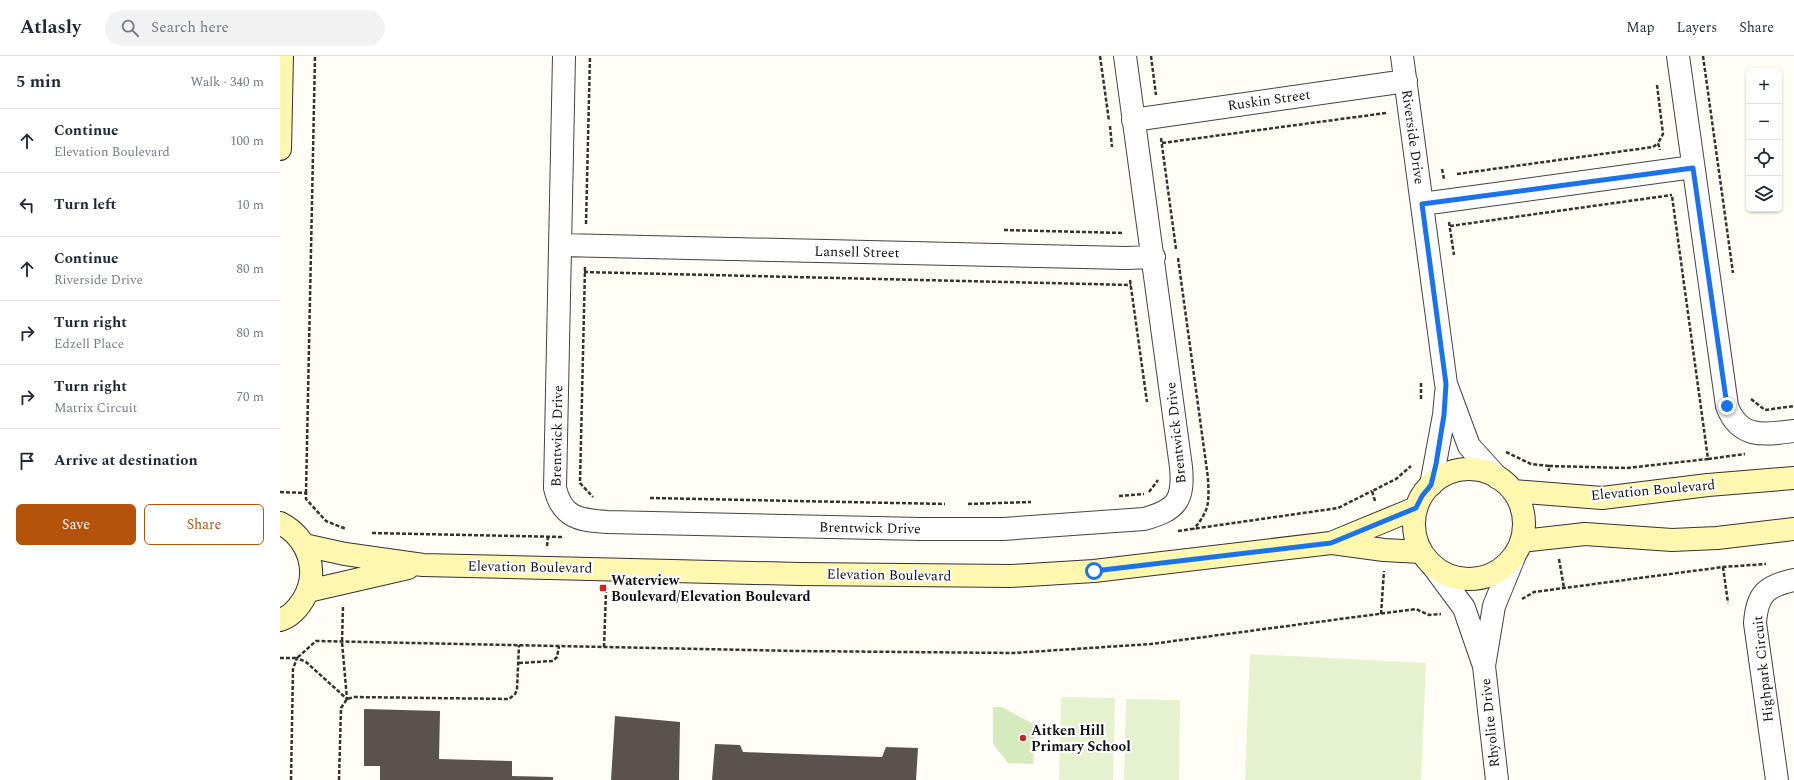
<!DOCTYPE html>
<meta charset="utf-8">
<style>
body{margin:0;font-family:Spectral,serif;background:#f2f2f3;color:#1f2937}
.controls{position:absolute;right:12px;top:12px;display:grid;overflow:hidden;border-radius:6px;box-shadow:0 1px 3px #0004}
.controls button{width:36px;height:36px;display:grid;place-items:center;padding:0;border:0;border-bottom:1px solid #e0e1e3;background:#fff;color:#1f2937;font:20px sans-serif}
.stop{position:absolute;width:12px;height:12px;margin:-9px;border:3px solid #1a73e8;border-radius:50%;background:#fff}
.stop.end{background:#1a73e8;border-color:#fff;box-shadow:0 1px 4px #0008}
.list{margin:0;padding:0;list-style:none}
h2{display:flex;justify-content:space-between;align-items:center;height:52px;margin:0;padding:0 16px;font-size:17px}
h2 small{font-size:13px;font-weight:400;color:#747a83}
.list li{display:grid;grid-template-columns:26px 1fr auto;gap:12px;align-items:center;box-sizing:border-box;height:64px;padding:0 16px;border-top:1px solid #e0e1e3}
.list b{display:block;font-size:15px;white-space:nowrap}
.list p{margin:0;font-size:13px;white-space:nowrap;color:#747a83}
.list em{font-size:13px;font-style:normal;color:#747a83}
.actions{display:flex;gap:8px;padding:12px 16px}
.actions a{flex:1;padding:9px 0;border:1px solid #b45309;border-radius:6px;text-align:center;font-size:14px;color:#b45309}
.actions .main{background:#b45309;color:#fff}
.icon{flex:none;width:22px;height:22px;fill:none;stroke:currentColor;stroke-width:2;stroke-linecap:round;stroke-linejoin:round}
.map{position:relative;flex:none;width:1514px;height:724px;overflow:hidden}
header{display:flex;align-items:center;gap:24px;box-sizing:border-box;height:56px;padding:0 20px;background:#fff;border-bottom:1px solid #e0e1e3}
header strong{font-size:19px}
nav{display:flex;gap:22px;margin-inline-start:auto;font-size:14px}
.search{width:280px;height:36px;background:#f2f2f3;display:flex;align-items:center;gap:10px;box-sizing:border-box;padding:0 14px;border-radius:22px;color:#747a83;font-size:15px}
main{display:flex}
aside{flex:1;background:#fff}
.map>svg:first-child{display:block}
.green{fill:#d5ebbd}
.pitch{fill:#e6f2cf}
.building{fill:#5a524d}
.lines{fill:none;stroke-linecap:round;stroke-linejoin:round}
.street-casing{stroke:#444;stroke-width:24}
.secondary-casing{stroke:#333;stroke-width:24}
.path{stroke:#333;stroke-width:2.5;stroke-dasharray:4 2;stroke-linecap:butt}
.street{stroke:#fff;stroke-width:22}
.secondary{stroke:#fff6b0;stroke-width:22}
.route{stroke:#1a73e8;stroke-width:5}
.poi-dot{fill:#c4262e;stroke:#fff;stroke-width:1.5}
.labels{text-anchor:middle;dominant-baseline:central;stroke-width:4;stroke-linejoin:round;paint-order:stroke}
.street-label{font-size:14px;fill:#111;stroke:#fff}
.poi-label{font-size:14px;font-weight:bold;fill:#111;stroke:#fff;text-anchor:start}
</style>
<header>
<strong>Atlasly</strong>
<div class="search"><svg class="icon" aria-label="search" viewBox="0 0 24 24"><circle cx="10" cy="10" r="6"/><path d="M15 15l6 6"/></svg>Search here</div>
<nav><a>Map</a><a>Layers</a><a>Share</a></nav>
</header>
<main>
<aside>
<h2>5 min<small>Walk · 340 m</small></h2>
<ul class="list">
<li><svg class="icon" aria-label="ahead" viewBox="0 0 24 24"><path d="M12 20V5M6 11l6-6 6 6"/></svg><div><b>Continue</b><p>Elevation Boulevard</p></div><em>100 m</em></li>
<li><svg class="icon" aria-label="left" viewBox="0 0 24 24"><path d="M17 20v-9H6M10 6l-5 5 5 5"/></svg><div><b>Turn left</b></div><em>10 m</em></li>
<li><svg class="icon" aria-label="ahead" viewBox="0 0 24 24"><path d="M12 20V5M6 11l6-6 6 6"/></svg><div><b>Continue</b><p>Riverside Drive</p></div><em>80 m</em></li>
<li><svg class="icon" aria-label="right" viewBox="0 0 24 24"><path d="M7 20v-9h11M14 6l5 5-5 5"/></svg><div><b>Turn right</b><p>Edzell Place</p></div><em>80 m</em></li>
<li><svg class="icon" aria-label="right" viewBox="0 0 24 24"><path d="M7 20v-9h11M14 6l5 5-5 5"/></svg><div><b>Turn right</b><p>Matrix Circuit</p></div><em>70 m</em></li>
<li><svg class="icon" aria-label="arrive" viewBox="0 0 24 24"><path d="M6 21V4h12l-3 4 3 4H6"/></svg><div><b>Arrive at destination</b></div></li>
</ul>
<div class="actions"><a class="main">Save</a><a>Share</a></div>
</aside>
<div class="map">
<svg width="1514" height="724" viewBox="0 0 1514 724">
<rect width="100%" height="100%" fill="#fffdf5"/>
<path class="green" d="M713,651H722L755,669L753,708L728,707L713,688Z"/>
<path class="pitch" d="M970,598L1146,607L1141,724H965Z
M781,641L835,642L833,724H779Z
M846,643L900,644L899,724H844Z"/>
<path class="building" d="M84,653L160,655L159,703L232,705V720L273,721V724H100V710H84Z
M335,660L400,666L399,724H331Z
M435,688L460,689L463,696L602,701L606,691L638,692L636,724H432Z"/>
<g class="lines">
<defs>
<path id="street" d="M284,0L275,432C282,462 299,464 327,466L641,473H723L864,463C897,454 904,444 901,411L845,0
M1122,0L1166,328L1189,390L1218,422
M1398,0L1447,350C1459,383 1484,379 1514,375
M853,64L1126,25
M1142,148L1413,111
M281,189L846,202L874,201
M1151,429L1164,359L1166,337
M1153,510L1184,552L1203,607
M1217,724L1204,610L1214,550L1234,501
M1497,724L1475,567C1477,537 1487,530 1514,524"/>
<path id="secondary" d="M0,93L2,0
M1134 468a55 55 0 1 1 110 0a55 55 0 1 1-110 0Z
M1233,435L1322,442L1428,429L1514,422
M0,467C29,482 40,516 23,544C18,552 10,561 0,564
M1242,485L1305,478L1392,484L1437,482L1514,473
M1052,487L1104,494L1141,496
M24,489L65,498L143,509L520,518L731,520L814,515L1051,487L1136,452
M28,535L128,512"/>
</defs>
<use href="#street" class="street-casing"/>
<use href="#secondary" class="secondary-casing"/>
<path class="path" d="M820,0L829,65
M871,0L876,39
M1423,0L1453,217
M1377,29L1383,78L1378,87L1380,94
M830,70L832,91
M881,82L896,193
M882,87L1106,57
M1162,113L1164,123
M1177,118L1373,91L1378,87
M1169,166L1174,199
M306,168L310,0
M1170,170L1392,139
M724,174L844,177
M898,202L928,422C929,447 930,453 914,473
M305,211L300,427L313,441
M304,216L851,229
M850,224L867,346
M1141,343V326
M1471,343L1485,354L1514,350
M1226,396L1251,408L1269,410V415
M1428,403L1465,398
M1269,410L1347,412L1428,403L1392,140
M0,436L26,437V443L46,465L66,473
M869,436L878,424
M26,437L35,0
M839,440L864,438
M370,442L665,448
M1095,445L1092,435L1116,423L1131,410
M688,448L751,446
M898,475L1058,452L1092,435
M92,477L283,481
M267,490L268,481
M1279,503L1284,532
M1443,511L1448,547
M1242,543L1254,536L1443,511L1486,508
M1101,558L1104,515
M324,591L326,536
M0,602H17L36,585L517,595L733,597L871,588L1136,553L1149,559L1161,558
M239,607L273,605L277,601L279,590
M11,724L13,613L17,602L26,606L67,643L62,586L63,550
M59,724L61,652L67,643L74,641L229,643L235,638L237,634L239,589"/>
<use href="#street" class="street"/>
<use href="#secondary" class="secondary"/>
</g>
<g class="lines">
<path class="route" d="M814,515L1051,487L1136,452L1142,440L1151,429L1156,408L1164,359L1166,328L1142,148L1413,112L1447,350"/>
</g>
<g class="poi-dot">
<rect x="319" y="528" width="8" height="8" rx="2"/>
<circle cx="743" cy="682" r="4"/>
</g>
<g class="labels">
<g class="street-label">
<text transform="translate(989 44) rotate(-8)">Ruskin Street</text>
<text transform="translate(1133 81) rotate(82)">Riverside Drive</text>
<text transform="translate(577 196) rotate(1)">Lansell Street</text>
<text transform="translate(896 377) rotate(-96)">Brentwick Drive</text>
<text transform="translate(277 380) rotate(-89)">Brentwick Drive</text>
<text transform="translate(1373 434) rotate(-5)">Elevation Boulevard</text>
<text transform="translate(590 472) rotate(1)">Brentwick Drive</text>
<text transform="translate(250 511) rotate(1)">Elevation Boulevard</text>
<text transform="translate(609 519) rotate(1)">Elevation Boulevard</text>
<text transform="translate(1483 613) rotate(-96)">Highpark Circuit</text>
<text transform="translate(1210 667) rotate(-96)">Rhyolite Drive</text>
</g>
<g class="poi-label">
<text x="331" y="524">Waterview<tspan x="331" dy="16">Boulevard/Elevation Boulevard</tspan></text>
<text x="751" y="674">Aitken Hill<tspan x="751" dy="16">Primary School</tspan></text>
</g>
</g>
</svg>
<div class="controls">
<button>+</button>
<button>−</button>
<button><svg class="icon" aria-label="locate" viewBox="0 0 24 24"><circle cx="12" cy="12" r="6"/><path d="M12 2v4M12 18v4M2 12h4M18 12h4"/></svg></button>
<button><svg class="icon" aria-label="layers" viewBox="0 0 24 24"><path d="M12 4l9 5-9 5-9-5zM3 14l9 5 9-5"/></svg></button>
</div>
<div class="stop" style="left:814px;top:515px"></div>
<div class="stop end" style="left:1447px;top:350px"></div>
</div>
</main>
